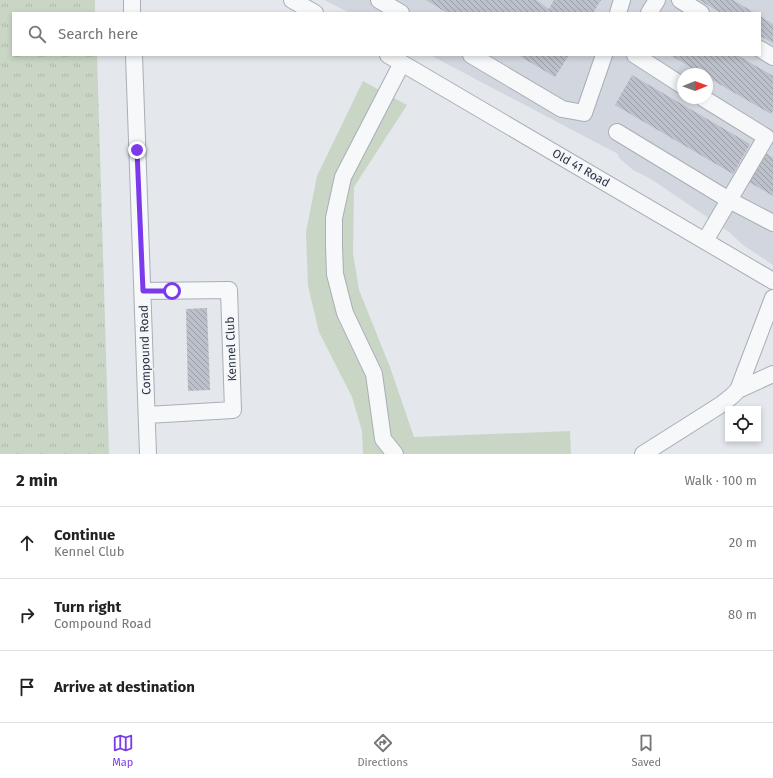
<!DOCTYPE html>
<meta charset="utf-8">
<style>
body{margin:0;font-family:"Fira Sans",sans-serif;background:#f2f2f2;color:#222}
.controls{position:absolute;right:12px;bottom:12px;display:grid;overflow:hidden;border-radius:0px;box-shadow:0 2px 6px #0003}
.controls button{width:36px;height:36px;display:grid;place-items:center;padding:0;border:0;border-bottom:1px solid #e0e0e0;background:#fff;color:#222;font:20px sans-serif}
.compass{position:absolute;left:677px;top:68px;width:36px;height:36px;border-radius:50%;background:#fff;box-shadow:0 2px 6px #0003;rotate:89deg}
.stop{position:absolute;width:12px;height:12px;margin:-9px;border:3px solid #7c3aed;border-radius:50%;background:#fff}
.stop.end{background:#7c3aed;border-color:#fff;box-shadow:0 1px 4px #0008}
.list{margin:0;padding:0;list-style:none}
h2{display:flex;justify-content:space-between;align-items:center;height:52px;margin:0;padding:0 16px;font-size:17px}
h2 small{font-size:13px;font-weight:400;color:#767676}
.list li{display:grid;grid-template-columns:26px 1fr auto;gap:12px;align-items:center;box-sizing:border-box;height:72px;padding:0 16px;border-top:1px solid #e0e0e0}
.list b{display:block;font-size:15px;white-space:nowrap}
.list p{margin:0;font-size:13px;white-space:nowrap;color:#767676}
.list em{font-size:13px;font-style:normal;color:#767676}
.icon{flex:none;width:22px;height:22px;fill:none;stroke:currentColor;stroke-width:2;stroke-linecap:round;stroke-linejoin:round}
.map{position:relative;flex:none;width:773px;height:454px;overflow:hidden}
.search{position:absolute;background:#fff;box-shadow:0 2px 6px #0003;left:12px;right:12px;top:12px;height:44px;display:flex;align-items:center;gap:10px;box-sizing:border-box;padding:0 14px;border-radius:0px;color:#767676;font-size:15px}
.sheet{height:268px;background:#fff}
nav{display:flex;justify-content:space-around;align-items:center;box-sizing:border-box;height:56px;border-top:1px solid #e0e0e0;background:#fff;font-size:11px;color:#767676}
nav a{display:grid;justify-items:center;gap:2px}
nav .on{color:#7c3aed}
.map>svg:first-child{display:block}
.built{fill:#d2d6de;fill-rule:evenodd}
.grass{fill:url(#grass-tufts)}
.pitch{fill:#c9d6c5}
.building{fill:url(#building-back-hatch)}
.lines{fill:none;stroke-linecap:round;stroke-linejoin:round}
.minor-casing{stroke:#a9aeb7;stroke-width:18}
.minor{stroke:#f7f8fa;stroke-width:16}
.route{stroke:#7c3aed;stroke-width:5}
.labels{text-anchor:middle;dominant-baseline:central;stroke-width:3;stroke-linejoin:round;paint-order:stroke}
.street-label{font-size:12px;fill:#2b3445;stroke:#f4f6f9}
</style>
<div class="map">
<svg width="773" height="454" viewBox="0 0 773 454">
<defs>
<pattern id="grass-tufts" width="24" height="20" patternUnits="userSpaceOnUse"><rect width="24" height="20" fill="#c9d6c5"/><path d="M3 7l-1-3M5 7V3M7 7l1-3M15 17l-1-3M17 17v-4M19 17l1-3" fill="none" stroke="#adb8ab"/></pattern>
<pattern id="building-back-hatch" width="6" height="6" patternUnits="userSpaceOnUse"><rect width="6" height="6" fill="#bbc0ca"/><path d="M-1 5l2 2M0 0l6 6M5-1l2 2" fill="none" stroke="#989da6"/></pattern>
</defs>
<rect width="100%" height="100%" fill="#e4e7ec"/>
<path class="built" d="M324,0H773V265L743,245L729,232L651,179L633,170L619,158L618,154L430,55H760V13H350ZM683,74H707V98H683Z"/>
<path class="grass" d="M0,0H95V13H13V55H97L109,454H0Z"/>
<path class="pitch" d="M363,81L407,105L354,187L353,253L359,290L390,367L414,437L570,431L571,454H363L362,431L352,397L319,332L308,286L306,232L317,176Z"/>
<path class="building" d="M426,0H536L549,9L554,0H601L593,13H447Z
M699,0H733L755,13H721Z
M760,16L773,24V43L760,36Z
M518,55H569L555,77Z
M670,55H737L773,76V111L771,114L707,77V74H702Z
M632,75L750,144L733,174L615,105Z
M766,153L773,158V196L749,182Z
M207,308L210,390L188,391L186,309Z"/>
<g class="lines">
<defs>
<path id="minor" d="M132,0V13
M292,0L315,13
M379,0L401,13
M680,0L701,13
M618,13L622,0
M649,13L657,0
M760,49L773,57
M134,55L148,454
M388,55L773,281
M471,55L562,109L584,113L604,55
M635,55L683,86
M703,98L766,137L705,241
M617,132L729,200L773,223
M143,291L229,290L233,410L147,415
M738,390L773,374
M395,454L383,439L374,374L345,313L335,274L334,246V218L343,177L402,63
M643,454L722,404L732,396L738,390L773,298"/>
</defs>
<use href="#minor" class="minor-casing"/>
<use href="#minor" class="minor"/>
</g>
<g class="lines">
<path class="route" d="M137,150L143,291H172"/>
</g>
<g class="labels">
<g class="street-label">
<text transform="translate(581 168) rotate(30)">Old 41 Road</text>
<text transform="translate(231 349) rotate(-92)">Kennel Club</text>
<text transform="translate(145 350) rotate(-92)">Compound Road</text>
</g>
</g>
</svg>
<div class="controls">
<button><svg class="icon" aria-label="locate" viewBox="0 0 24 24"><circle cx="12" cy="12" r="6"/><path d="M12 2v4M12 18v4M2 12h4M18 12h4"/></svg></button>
</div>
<svg class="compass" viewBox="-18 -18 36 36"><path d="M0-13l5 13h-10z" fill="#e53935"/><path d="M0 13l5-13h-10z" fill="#767676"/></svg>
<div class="stop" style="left:172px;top:291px"></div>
<div class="stop end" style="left:137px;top:150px"></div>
<div class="search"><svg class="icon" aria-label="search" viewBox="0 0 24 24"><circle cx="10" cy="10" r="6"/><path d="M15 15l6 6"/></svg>Search here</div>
</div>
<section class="sheet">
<h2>2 min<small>Walk · 100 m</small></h2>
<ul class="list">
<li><svg class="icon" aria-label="ahead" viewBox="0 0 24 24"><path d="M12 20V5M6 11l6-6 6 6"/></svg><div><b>Continue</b><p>Kennel Club</p></div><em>20 m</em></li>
<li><svg class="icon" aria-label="right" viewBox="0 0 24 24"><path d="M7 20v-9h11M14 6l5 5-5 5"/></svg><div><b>Turn right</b><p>Compound Road</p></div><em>80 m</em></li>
<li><svg class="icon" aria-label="arrive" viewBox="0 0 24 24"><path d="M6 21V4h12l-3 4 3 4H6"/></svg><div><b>Arrive at destination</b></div></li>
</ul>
</section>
<nav>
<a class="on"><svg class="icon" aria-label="map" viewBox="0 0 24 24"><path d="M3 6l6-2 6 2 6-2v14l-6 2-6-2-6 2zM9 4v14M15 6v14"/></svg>Map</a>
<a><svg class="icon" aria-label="directions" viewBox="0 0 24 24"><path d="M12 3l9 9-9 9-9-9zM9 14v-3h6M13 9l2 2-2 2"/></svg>Directions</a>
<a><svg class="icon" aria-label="saved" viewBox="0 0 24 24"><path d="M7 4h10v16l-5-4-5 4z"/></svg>Saved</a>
</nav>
